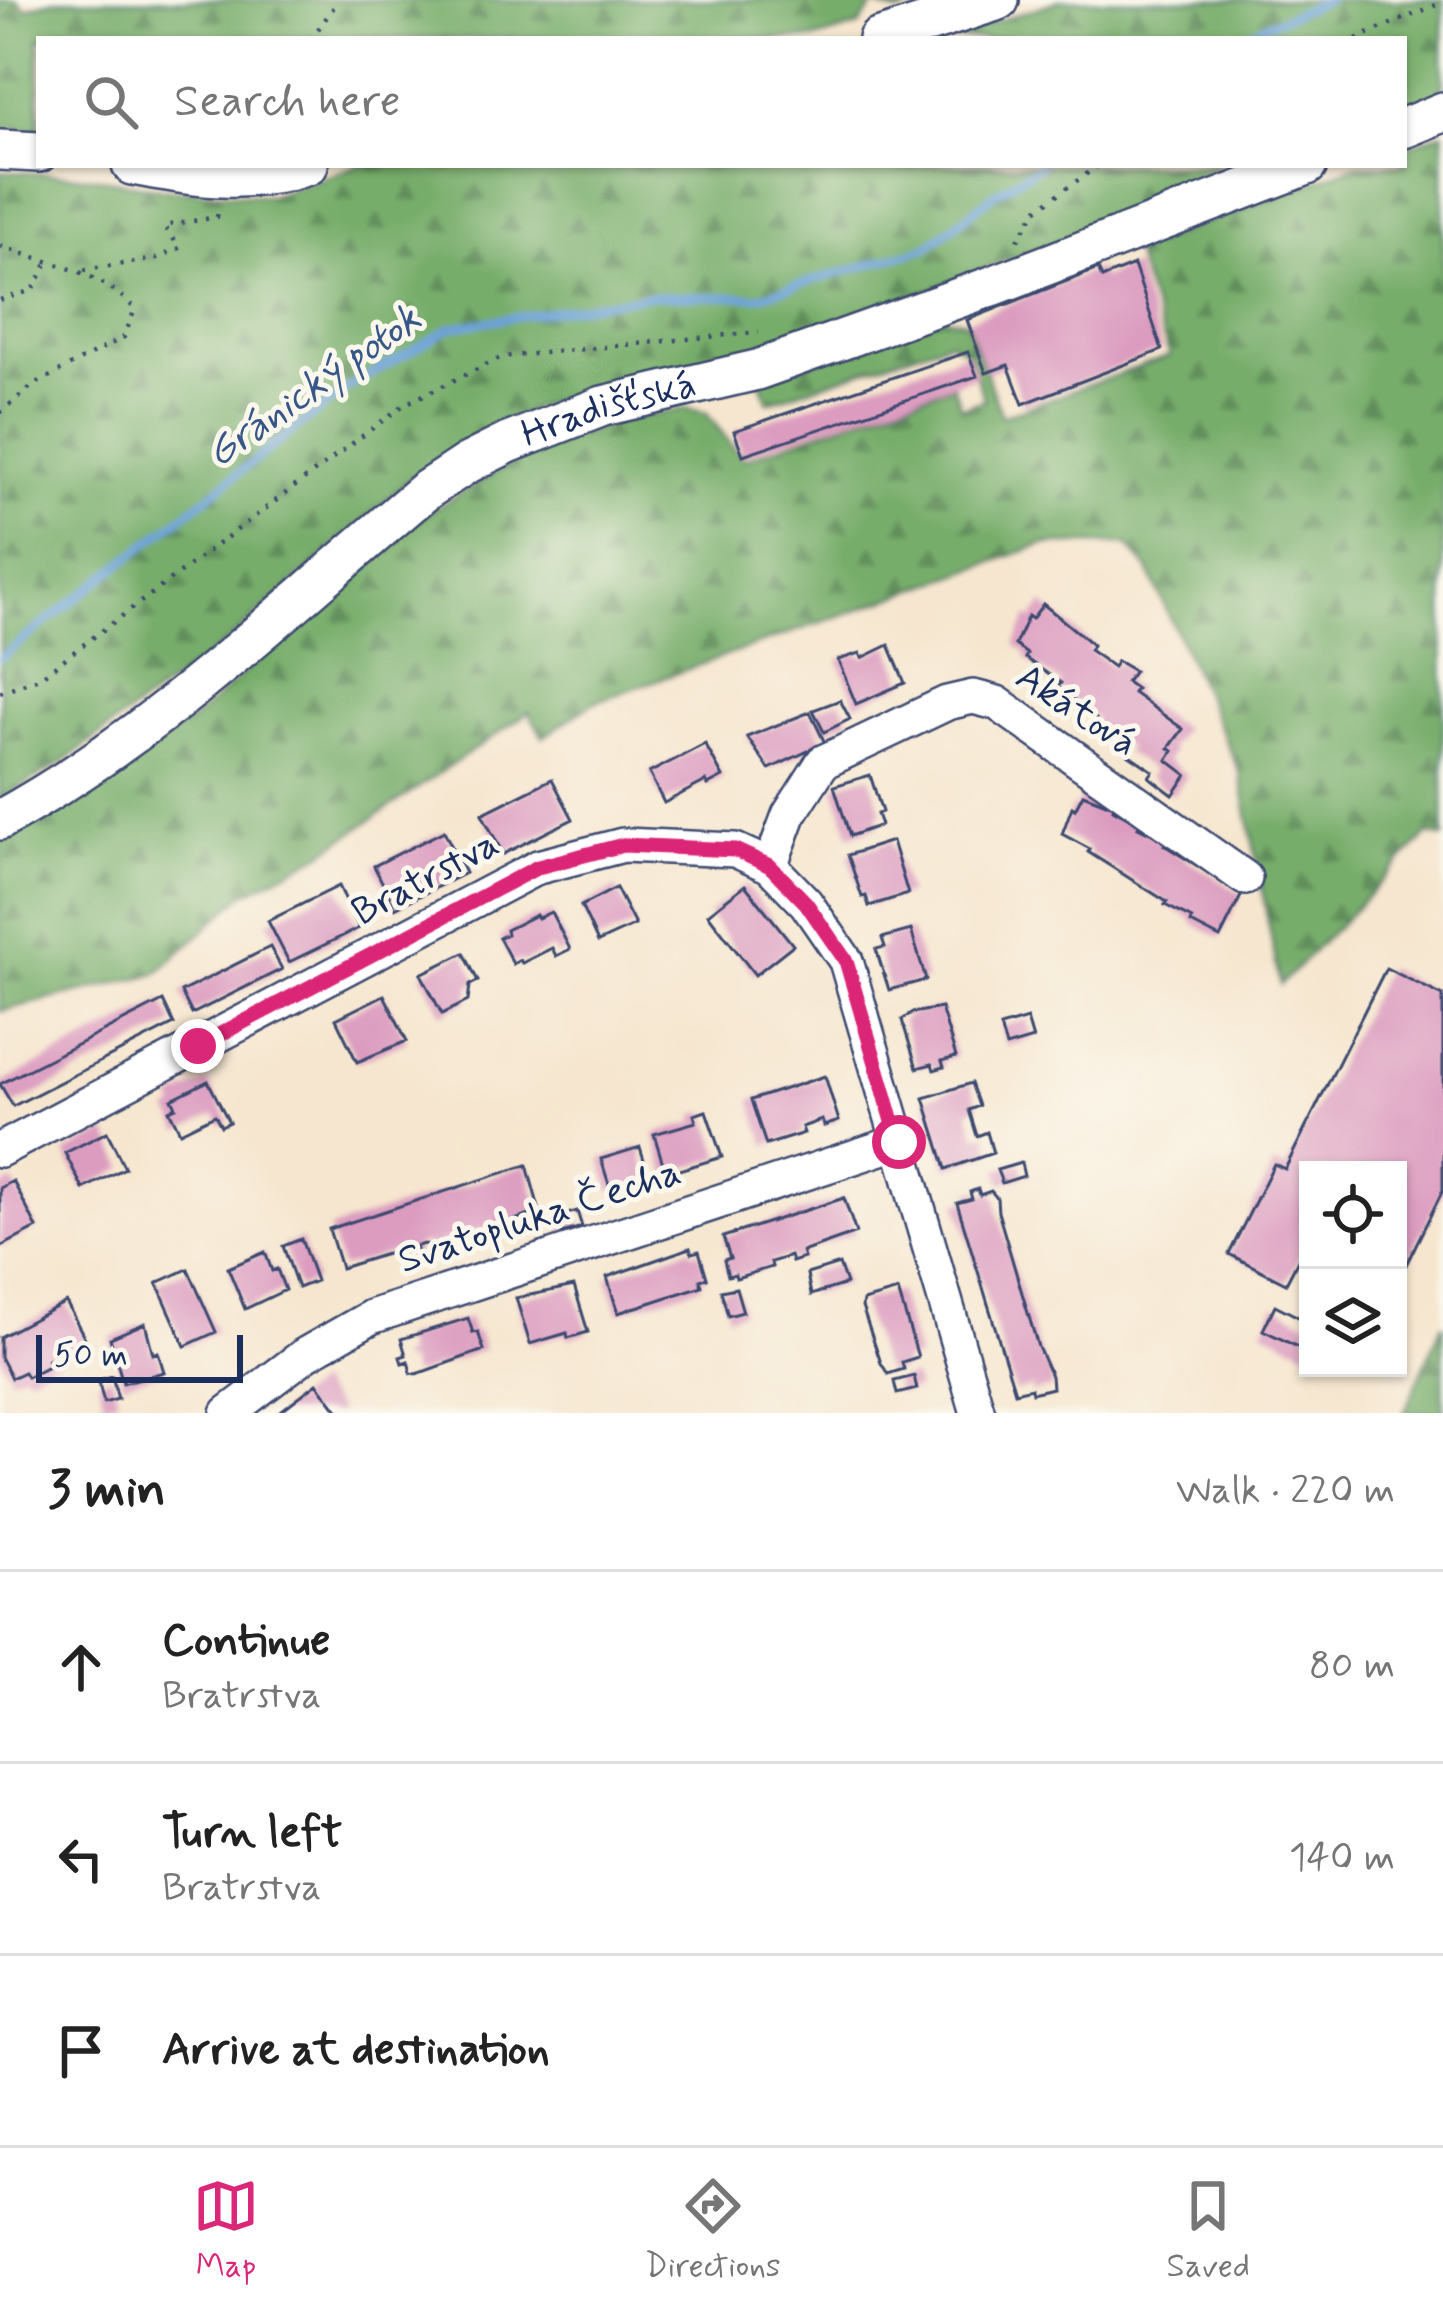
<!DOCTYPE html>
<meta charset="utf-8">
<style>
body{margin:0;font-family:Mynerve,sans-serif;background:#f2f2f2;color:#222}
.controls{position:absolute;right:36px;bottom:36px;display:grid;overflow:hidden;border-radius:0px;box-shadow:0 3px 9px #0004}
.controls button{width:108px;height:108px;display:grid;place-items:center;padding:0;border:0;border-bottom:3px solid #e0e0e0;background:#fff;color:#222;font:60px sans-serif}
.scale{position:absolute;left:36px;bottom:30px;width:207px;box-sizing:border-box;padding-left:12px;border:6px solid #1b2f5e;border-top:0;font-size:33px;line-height:42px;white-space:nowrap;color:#1b2f5e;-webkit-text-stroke:9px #fbf7ec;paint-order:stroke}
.stop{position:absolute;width:36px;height:36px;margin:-27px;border:9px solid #db2777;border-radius:50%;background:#fff}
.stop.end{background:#db2777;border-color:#fff;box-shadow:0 3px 12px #0008}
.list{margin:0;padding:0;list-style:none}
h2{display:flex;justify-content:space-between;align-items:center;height:156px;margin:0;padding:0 48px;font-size:51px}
h2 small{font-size:39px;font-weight:400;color:#767676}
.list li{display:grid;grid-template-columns:78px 1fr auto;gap:36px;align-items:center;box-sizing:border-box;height:192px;padding:0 48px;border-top:3px solid #e0e0e0}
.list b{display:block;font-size:45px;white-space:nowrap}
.list p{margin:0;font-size:39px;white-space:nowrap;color:#767676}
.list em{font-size:39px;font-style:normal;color:#767676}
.icon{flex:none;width:66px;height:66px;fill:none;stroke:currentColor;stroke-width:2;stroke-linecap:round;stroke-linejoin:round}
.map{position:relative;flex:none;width:1443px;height:1413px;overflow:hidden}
.search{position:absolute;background:#fff;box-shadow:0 3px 9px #0004;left:36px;right:36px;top:36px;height:132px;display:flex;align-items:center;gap:30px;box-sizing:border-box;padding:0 42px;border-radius:0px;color:#767676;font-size:45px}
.sheet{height:732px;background:#fff}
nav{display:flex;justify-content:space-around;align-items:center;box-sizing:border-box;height:168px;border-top:3px solid #e0e0e0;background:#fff;font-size:33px;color:#767676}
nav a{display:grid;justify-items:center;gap:6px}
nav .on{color:#db2777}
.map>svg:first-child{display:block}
.forest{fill:url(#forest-firs);stroke:#496e64;stroke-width:3}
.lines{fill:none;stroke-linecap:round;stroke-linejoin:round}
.stream{stroke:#6ca2da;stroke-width:8}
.building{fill:#dc9cc0}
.minor-casing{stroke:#3c4a6f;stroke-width:38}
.tertiary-casing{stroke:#3c4a6f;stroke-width:44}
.path{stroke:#3c4a6f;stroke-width:4.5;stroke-dasharray:3 9;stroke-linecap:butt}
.minor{stroke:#fff;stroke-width:33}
.tertiary{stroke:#fff;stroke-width:39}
.route{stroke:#db2777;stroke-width:15}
.labels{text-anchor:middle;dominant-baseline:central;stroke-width:10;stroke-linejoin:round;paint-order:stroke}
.street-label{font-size:39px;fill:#1b2f5e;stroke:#fbf7ec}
.water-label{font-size:42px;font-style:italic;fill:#375789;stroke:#fbf7ec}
</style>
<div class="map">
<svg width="1443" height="1413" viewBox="0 0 1443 1413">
<defs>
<pattern id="forest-firs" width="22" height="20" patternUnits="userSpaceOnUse" patternTransform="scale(3)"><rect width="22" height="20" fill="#77ad6b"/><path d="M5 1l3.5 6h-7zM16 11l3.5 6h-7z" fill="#618d5b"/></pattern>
</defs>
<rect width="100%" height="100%" fill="#fbf7ec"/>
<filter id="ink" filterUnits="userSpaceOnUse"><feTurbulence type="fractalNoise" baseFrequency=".00833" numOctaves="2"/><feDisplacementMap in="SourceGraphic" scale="24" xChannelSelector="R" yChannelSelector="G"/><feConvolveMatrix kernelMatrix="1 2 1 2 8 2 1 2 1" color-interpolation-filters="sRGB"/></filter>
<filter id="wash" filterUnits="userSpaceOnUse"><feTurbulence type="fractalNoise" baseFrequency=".004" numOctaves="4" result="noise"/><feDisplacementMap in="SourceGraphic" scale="48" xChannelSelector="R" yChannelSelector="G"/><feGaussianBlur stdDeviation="2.7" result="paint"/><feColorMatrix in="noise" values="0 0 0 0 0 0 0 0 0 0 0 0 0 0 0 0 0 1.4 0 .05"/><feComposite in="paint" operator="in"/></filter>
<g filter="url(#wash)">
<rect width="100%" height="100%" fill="#f6e6cf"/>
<path class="forest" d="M0,0H17L26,9L53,0H937L898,13L874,5L859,26L816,39H39V130L0,128Z
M1061,0H1443V93L1404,108V39H943Z
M1443,132V838L1428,834L1280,985L1240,773L1147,567L1126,544H1044L594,702L543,737L529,712L321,854L244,894L156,974L0,1011V839L191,721L409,524L516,460L608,424L686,408L706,413L743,459L953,385L961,408L984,400L968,352L949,341L768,402L760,380L941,317L966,321L1002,416L1170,356L1133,251L1357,165H1404V147Z
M359,165H1223L1134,201L1131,214L787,343L581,390L505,420L413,476L229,640L62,763L0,799V171L94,177L160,189L270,196Z
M1443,1323V1413H1404Z"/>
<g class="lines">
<path class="stream" d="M1242,39L1267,24L1328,0
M0,658L348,388L452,327L646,296L757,297L926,248L996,193L1041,165"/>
</g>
<g id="blocks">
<path class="building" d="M1134,265L1162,350L1023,404L1008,365L986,373L967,320L1098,269L1102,278Z
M968,352L977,376L743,455L734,431Z
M1043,604L1093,645L1089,650L1113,667L1117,661L1134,671L1126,682L1136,689L1133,693L1183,729L1169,748L1173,751L1167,760L1187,775L1173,795L1149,777L1153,771L1125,752L1128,747L1093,723L1096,719L1058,687L1061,683L1025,658L1027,654L1015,645L1028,616L1032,619Z
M889,645L905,683L856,704L838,660L860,653L862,658Z
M840,700L850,719L824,732L813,710Z
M810,712L825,743L769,769L747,737Z
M705,744L723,777L708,785L706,781L664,803L649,773Z
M870,775L882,812L877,814L881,825L850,836L834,786Z
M552,779L573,819L503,854L482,814Z
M1083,794L1114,806L1113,809L1140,824L1138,827L1166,841L1164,845L1242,894L1220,938L1191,923L1192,919L1165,905L1167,902L1088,852L1090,849L1062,834L1072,807L1075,809Z
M444,831L465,873L395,908L374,866Z
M892,841L908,894L869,906L866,896L862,897L848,855Z
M745,885L793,945L755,975L708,914Z
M339,886L359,928L289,962L268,921Z
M616,888L635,925L598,942L581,906Z
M551,912L570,949L556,956L552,948L522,963L520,960L513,964L499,938L507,934L506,930L536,915L538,918Z
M911,930L926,980L889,990L876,949L885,947L882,938Z
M270,947L282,969L192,1014L181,992Z
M464,953L478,981L470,985L468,1001L442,1014L421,974Z
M1386,968L1443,996V1190L1398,1281V1170H1308V1252L1303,1250L1286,1283L1229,1254L1274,1164L1285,1169Z
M384,995L407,1041L357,1062L336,1019Z
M163,1001L174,1024L13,1106L0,1084Z
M941,1008L956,1057L942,1061L944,1067L934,1070L932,1064L917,1068L902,1020L912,1013Z
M1027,1019L1033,1039L1006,1047L1000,1027Z
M825,1076L839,1121L824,1126L822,1120L802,1127L804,1133L766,1145L751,1100Z
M208,1081L229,1122L221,1126L215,1115L180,1132L169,1110L176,1107L172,1099Z
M971,1083L979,1106L969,1110L977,1136L987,1132L993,1153L946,1169L924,1098Z
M706,1111L722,1157L666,1174L654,1134L696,1122L694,1115Z
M107,1132L125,1168L83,1189L65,1153Z
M640,1147L650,1179L611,1191L601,1159Z
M1021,1163L1024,1176L1002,1183L997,1170Z
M527,1165L540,1212L432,1245L423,1244L415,1247L419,1258L402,1262L399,1250L341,1268L329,1229Z
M13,1181L37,1228L0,1247V1188Z
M978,1189L980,1195L991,1191L997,1198L998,1212L1038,1347L1051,1376L1052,1388L1032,1393L1031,1388L1015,1392L957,1203L972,1199L970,1192Z
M844,1198L856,1233L802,1252L804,1258L792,1262L790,1256L771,1262L772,1267L736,1278L735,1274L728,1276L724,1260L730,1258L723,1237Z
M577,1211L582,1227L562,1233L557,1217Z
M301,1239L316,1281L298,1288L283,1246Z
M690,1248L692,1253L699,1251L707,1278L700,1280L702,1286L618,1313L607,1277Z
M265,1252L272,1271L277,1269L285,1290L245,1309L228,1268Z
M839,1264L846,1284L811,1295L807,1274Z
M188,1269L216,1332L185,1346L157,1283Z
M574,1286L588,1332L568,1338L567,1333L530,1344L516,1298Z
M736,1288L743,1312L728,1316L721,1291Z
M898,1291L918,1357L902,1362L904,1369L888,1374L881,1363L862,1307L863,1301Z
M66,1302L88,1344L52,1363L47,1359L50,1365L27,1377L24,1372L11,1378L0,1357V1337Z
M1275,1305L1308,1322V1352L1263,1330Z
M468,1318L473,1333L478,1332L484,1350L417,1374L411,1373L408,1361L402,1363L400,1357L406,1355L401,1339Z
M145,1323L153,1354L158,1352L164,1372L123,1383L110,1338Z
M112,1376L118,1399L104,1403L98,1380Z
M914,1376L917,1389L897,1394L894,1381Z
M317,1383L340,1413H278Z"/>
</g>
</g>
<g filter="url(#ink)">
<use href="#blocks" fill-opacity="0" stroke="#3c4a6f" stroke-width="3"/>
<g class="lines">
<defs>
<path id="minor" d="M770,866L789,815L823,762L947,703L973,697L997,703L1245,878
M0,1150L538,867L623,845L735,850L770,866L806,903L846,961L978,1413
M228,1413L306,1354L371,1317L899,1142"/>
<g id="tertiary">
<path d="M878,39L999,0"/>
<path d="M1404,128L1443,112"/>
<path d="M0,150L39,152"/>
<path d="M132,165C193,176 248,186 308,165"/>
<path id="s1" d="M0,820C160,732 286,607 425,491L466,464L508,443L603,406L757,370L992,286L1307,165"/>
</g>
</defs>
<use href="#minor" class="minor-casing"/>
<use href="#tertiary" class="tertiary-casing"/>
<path class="path" d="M311,39L339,0
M1356,39L1443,2
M1018,240L1036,210L1099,165
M0,246C49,264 98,269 135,309L124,337L32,386L0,413
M84,270L155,259L180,248L164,226L217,217L218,212
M0,300L33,290L47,264
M0,692L39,678L405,404L502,357L759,332"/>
<use href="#minor" class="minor"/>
<use href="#tertiary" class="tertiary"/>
</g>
</g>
<g class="lines" filter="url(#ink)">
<path class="route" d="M198,1046L538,867L623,845L735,850L770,866L806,903L846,961L899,1142"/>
</g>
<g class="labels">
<g class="street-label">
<text stroke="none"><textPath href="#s1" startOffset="741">Hradišťská</textPath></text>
<text transform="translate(1076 711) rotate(33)">Akátová</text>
<text transform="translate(426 879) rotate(-28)">Bratrstva</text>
<text transform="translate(540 1217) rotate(-18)">Svatopluka Čecha</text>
</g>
<g class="water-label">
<text transform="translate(314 387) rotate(-35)">Gránický potok</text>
</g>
</g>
</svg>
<div class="controls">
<button><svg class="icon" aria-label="locate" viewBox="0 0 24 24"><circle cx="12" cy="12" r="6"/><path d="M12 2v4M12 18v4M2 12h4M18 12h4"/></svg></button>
<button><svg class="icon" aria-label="layers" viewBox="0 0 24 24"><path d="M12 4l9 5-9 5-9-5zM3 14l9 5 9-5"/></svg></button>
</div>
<div class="scale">50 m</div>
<div class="stop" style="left:899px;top:1142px"></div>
<div class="stop end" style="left:198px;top:1046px"></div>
<div class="search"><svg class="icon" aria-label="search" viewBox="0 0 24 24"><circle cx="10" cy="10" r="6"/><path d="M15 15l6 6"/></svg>Search here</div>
</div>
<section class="sheet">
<h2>3 min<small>Walk · 220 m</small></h2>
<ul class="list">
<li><svg class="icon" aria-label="ahead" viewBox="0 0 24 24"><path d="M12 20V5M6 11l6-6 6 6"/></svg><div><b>Continue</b><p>Bratrstva</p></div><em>80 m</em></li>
<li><svg class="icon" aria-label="left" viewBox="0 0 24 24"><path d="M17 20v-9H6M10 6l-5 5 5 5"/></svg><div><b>Turn left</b><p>Bratrstva</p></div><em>140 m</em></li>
<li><svg class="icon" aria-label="arrive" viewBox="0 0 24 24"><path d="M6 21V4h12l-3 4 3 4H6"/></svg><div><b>Arrive at destination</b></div></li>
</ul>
</section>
<nav>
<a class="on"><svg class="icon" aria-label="map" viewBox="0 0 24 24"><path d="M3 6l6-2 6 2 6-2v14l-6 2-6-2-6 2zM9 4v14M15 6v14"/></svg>Map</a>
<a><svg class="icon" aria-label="directions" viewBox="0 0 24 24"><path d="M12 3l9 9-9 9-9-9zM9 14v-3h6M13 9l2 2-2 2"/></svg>Directions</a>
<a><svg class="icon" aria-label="saved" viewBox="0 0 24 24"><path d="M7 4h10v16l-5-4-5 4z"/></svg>Saved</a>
</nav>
